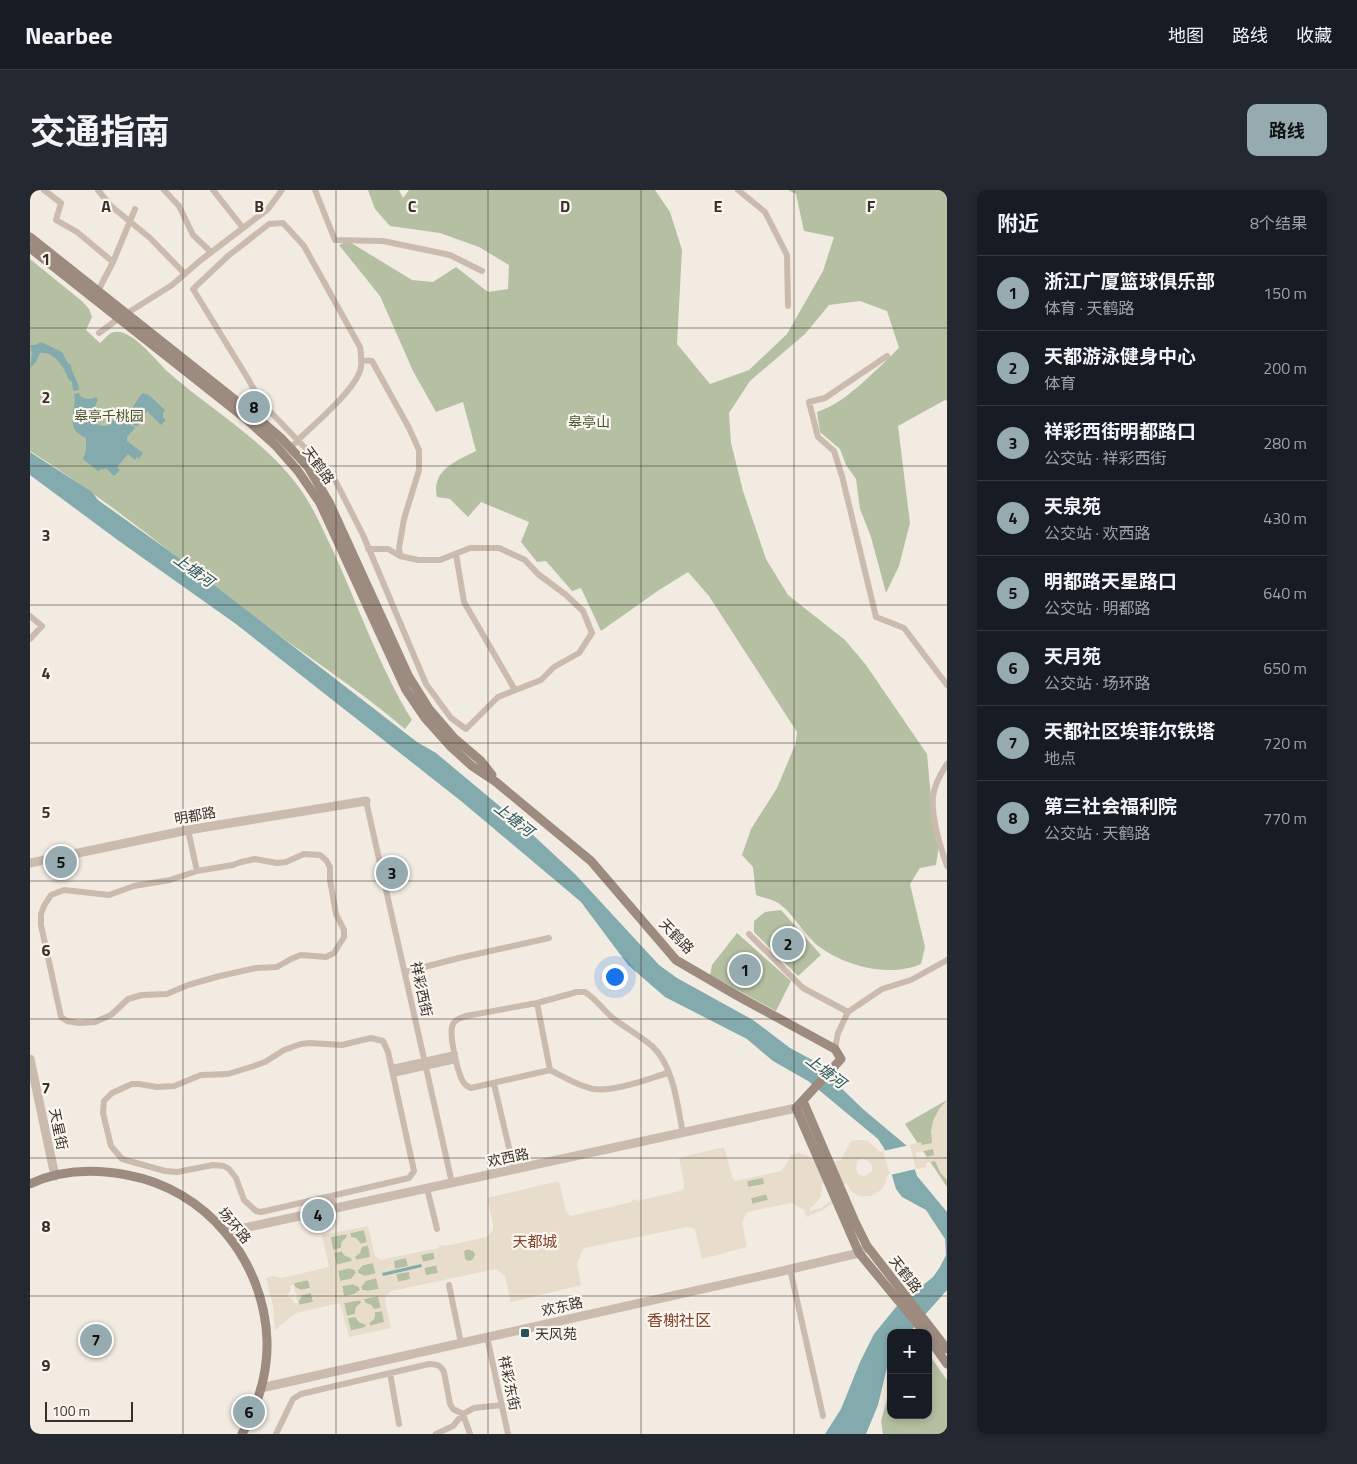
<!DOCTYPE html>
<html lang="zh">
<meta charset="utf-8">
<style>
body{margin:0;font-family:"Titillium Web","Noto Sans SC",sans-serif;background:#242831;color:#f1f3f6}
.controls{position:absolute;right:15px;bottom:15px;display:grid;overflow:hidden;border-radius:10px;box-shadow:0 2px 8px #0003}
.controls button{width:45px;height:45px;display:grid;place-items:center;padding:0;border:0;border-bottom:1px solid #363941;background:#171b24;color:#f1f3f6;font:25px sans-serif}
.scale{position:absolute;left:15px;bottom:12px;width:88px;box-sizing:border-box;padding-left:5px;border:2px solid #39302c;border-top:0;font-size:14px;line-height:18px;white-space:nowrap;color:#39302c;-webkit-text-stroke:4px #faf5ee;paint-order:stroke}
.you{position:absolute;left:584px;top:786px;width:18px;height:18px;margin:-12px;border:4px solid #fff;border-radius:50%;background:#1a73e8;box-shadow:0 0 0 8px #1a73e833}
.badge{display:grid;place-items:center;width:32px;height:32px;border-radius:50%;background:#95abaf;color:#111;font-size:16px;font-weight:700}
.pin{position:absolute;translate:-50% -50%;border:2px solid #fff;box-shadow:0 1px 5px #0006}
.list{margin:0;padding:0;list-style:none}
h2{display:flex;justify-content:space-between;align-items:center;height:65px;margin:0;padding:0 20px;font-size:21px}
h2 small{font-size:16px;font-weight:400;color:#9ea1a6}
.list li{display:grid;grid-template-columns:32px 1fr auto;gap:15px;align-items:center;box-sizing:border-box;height:75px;padding:0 20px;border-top:1px solid #363941}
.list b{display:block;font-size:19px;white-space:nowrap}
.list p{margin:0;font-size:16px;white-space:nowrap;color:#9ea1a6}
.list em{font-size:16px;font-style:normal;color:#9ea1a6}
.map{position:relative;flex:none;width:917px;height:1244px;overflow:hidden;border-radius:10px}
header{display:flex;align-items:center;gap:30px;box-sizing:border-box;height:70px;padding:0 25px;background:#171b24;border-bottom:1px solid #363941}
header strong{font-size:24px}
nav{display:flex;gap:28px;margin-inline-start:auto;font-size:18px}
.intro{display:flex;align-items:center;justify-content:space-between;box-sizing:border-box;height:120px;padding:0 30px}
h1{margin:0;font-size:35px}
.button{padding:12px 22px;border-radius:10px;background:#95abaf;color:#111;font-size:18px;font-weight:700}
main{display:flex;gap:30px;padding:0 30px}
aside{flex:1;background:#171b24;border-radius:10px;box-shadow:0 2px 8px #0003}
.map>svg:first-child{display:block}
.green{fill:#b5c0a2}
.plaza{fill:#e8dcca;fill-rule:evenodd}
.water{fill:#83aaad}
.pier{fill:#f2ebe2}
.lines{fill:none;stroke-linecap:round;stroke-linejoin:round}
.minor{stroke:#cabbae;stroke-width:6}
.tertiary{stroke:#cabbae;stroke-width:9}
.secondary{stroke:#9d8b7f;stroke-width:9}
.grid{fill:none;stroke:#39302c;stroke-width:1;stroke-opacity:0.55}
.poi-dot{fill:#245358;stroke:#faf5ee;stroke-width:2}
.labels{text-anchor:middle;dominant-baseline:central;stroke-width:4.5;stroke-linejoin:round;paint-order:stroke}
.park-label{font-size:14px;fill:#475531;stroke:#faf5ee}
.street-label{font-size:14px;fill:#39302c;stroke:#faf5ee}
.poi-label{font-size:14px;fill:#39302c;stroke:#faf5ee;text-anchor:start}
.water-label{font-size:15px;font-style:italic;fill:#245358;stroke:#faf5ee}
.neighbourhood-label{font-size:15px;fill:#82422b;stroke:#faf5ee}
.quarter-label{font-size:16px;fill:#82422b;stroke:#faf5ee}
.grid-label{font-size:16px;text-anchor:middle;font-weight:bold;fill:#39302c;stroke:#faf5ee;stroke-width:4.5;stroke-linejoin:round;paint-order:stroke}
</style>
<header>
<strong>Nearbee</strong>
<nav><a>地图</a><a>路线</a><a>收藏</a></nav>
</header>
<div class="intro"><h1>交通指南</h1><a class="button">路线</a></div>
<main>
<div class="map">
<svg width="917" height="1244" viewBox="0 0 917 1244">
<rect width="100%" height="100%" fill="#f2ebe2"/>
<path class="green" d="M338,0H369L373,8L379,0H625L640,22L652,60L647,154L680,194L719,180L757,144L793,81L804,47L774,41L766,4L758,0H917V211L915,210L868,236L880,333L869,376L856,403L841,347L830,319L826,289L816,275L810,259L790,242L787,222C816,213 847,179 869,158L857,121L830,111L799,115L775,144L720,191L699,223L701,253L713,301L736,369L758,405L815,450L836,475L897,564L902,618L909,655L906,675L890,678L880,694L895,757L891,774C859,788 814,776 787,755C775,745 760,720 748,713C742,709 733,708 726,705L723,677L712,665L721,639L747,598L766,553L767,542L679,406L658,382L629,400L571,441L551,398L542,401L516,371L507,372L491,352L499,332L451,312L438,327L420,309L407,307C401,280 426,271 446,261L433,212L406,222L383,181L350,106L309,55L318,51L382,90L403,92L426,77L458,102L478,99L479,75L449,57L410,43L360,36L345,19Z
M0,69L53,112L59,119L62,127L56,140L70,153C74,150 77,145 81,143C99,134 127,172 138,182C181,220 233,249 268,296C283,316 293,340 304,363C329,418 350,478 382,530L375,539C327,498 273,464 223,426C150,370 78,310 0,261Z
M751,720L791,765L768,786L724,742V731L735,722Z
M707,743L761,791L746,821L680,785L682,775Z
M917,910V997L875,934Z
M733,987L735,994L718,997L717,991Z
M737,1004L738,1010L722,1014L721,1008Z
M334,1040L337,1052L330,1054L327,1049L321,1047L320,1043Z
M317,1044V1047L312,1052L311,1058L303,1060L300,1047Z
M338,1055L341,1067L326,1070L325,1067L331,1057Z
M433 1065a6 6 0 1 1 12 0a6 6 0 1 1-12 0Z
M312,1061L321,1068L322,1071L306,1075L304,1063Z
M404,1062L405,1069L393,1072L391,1065Z
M376,1068L378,1076L365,1079L363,1071Z
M343,1073L346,1084L335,1086L328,1083V1080L333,1075Z
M407,1075L408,1083L396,1086L394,1078Z
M319,1078L325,1080L326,1083L321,1089L310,1091L308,1081Z
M379,1081L380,1089L368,1092L366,1084Z
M302,1084L304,1093L294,1095L292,1086Z
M346,1088L349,1099L338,1101L332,1100L331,1096L335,1091Z
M278,1090L280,1098L271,1100L265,1097L264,1093Z
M323,1094L329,1097L330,1100L325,1104L314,1107L312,1096Z
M305,1097L307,1106L297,1109L295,1100Z
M281,1103L283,1112L269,1115V1111L272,1105Z
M348,1106L351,1118L344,1120L341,1115L335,1113L334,1109Z
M331,1110V1113L326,1117L325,1124L317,1126L314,1113Z
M352,1121L355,1132L340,1136L339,1133L344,1129L345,1122Z
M325,1126L329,1132L335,1134L336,1137L320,1141L317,1128Z
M898,1163L917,1190V1244H853L851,1231L861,1195V1225H898Z"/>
<path class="plaza" d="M917,910V990L910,982L905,971L896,973V977L857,985L856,992L851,1000L841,1006H829L823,1003L817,994L811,996L801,972L811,970L821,951L830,950L838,951L850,962L891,952L892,955L902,953L901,942L903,931L909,919ZM903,959L904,965L887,969L885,963ZM831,969L837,970L842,975V981L835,986L829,985L826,980L827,972Z
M694,957L703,989L705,991L751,981L760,968V965L769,963L785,969L795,993L792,994L791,1006L786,1013L780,1018V1021L791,1018L802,1010L803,1013L793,1020L776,1027L774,1020L761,1013L717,1022L712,1033L717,1057L672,1069L665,1039L657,1037L554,1058L547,1073L551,1095L481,1112L475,1086L466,1079L361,1101L356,1106L355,1112L361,1138L319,1147L310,1113L266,1123L245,1140L243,1116L236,1088L242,1086L252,1088L299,1077L292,1045L338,1036L345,1066L350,1070L409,1058V1056L413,1055L416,1056L457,1047L463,1040V1033L457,1008L529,991L536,1022L540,1026L602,1012V1010L606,1009L607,1011L650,1001L654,998V993L649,968ZM733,988L734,994L718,997L717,991ZM736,1004L738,1010L722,1014L721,1008ZM334,1040L337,1052L331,1054L326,1048L321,1047L320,1043ZM316,1044L317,1047L312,1052L311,1058L303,1060L301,1047ZM338,1055L340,1067L326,1070L325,1067L330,1063L332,1057ZM437,1059L445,1062V1065L441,1072L436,1071L435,1068L434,1061ZM311,1061L315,1066L321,1068L322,1071L307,1075L304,1063ZM403,1062L405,1070L393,1072L391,1065ZM376,1068L378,1076L365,1079L364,1070ZM343,1073L346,1083L335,1086L328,1083V1080L333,1075ZM406,1075L408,1083L396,1085L394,1078ZM319,1078L325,1080L326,1083L321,1089L310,1091L308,1081ZM379,1082L380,1089L368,1092L366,1084ZM346,1088L349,1099L338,1101L332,1100L331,1097L336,1091ZM278,1090L280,1098L271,1100L265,1097L264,1093ZM322,1094L329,1097L330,1100L324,1104L314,1106L312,1096ZM264,1095L265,1102L268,1105L266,1107L268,1113H264L263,1110L257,1106L261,1100L260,1096ZM281,1103L283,1112L269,1115V1111L272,1105ZM348,1106L351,1118L344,1119L341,1115L335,1113L334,1109ZM330,1110L331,1113L327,1116L325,1124L317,1126L314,1113ZM352,1121L354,1132L340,1136L339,1133L345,1127V1122ZM325,1127L329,1132L335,1134L336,1137L321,1141L318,1128Z"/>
<path class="water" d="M11,152L32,162L38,173L41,175C41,183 49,191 49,200L43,201L42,192L39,190C34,178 25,161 10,163L6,172L0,178L2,164L0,155H5Z
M49,203C52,210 60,210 66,207L68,210C61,221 61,237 77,236L79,231L83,230L88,235L95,230L105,238L97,247V251L113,263L109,269L107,267L105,270L98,264L87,277L90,280L84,286L77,279H71L68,281L53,269L56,260V248C32,238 48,220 44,204Z
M112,203L119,205L135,220L133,223V228L136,230L131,235L117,221L111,228V231L109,232L108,236H105L96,227Z
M0,262L62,302L68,310L149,368L387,552L406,563L491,634L545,684L629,775L647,788L723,830L760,858L801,880L807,894L834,920L877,956L887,986L917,1022V1100L879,1143H861V1168L858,1173L848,1215L836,1244H795L811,1219L830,1172L844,1144L866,1117L903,1087L910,1077L916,1065L915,1049L896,1020L872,1007L866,999L854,958L848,949L778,891L743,871L717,849L635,807L598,775L551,712L431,611L206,434L89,351L0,285Z
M391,1074L392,1077L353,1086L352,1083Z"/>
<path class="pier" d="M880,955L886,979L860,985L853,961Z"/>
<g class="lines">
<path class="minor" d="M14,0L31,13L26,30L47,42L83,72
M68,0L81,16L120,48L155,84
M134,0L149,16L163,45L181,62
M183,0L213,38
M285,0L305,50L353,51L420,65L452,81
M708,0L735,22L757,65L758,116
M68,101L83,72L105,19
M69,143L88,129L142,95L171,70L238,19L252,0
M857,166L795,208L779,212L788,247L804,261L812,286L846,427L874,438L917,495
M260,258L268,250C284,234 328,198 331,177C332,170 331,163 330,157L274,56L253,33L239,34L198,66L163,99L217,187L231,212L304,288L333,345L396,494L421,528L436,539L468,507L511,490L524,477L549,463L562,443L553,421L536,405L508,384L495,370L469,358H440L410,370H388L370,366L369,358L374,329L389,280V260L379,238L342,171L331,170
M338,359H358L370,366
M426,364L434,412L485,500
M0,426L12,436L0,449
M917,574C911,583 904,596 903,607C901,628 910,656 917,676
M336,611L422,993
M158,640L167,681
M274,664L290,665L296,670L300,677V690L306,724L314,740V747L304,763L296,767L271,765L261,769L247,777L226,778L190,786L158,795L137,804L112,805L98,809L81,825L65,832L49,833L37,831L31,827L11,735V724L14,716L21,705L34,700L79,705L104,696L140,690L167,681L203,675L211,672L225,669L247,673L256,672Z
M719,744L773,798L818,822
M375,782L429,768L519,748
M507,813L520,880
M805,859L808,843L818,822L852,799L881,790L917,770
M362,878L425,864
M638,883C617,889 585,902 563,899C548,896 534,887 520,880L441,898C437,896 437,897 434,893C428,885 418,843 423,834C425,829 431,828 436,826L507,813L547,802H555C566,809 574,821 584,829C596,838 610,846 622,856C644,876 647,915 653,943
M363,884L426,870
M464,894L484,979
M397,998L407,1039
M301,1006L379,988L384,981L358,862L353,851L341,848L312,855L280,853L271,854L254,860L235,872L224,876L198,884L171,885L144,896L127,897L109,894H102L82,903L74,911L73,923L81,956L92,969L135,981L147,982L183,975L194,976L199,979L206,988L214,1010L226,1021L231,1022L301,1006L304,1019
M760,1079L793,1226
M419,1095L431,1153
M457,1147L478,1244
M360,1183L369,1234
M246,1244L263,1209L271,1204L399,1174C406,1174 411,1175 414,1182L420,1214L423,1219L433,1224L440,1244
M406,1244L423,1236L433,1224L444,1218L472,1215"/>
<path class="tertiary" d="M0,673L158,640L336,611
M0,869L25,986
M196,1042L766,918
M231,1198L744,1083L829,1063L837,1056"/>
<path class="secondary" d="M0,47L223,224L252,249L278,277L299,312L379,487L399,519L424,548L451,571L462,585
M0,58L216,229L246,256L268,281L290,313L376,500L395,528L421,557L442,576L466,592L561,671L646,770L706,805L805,859L811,869L766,918L829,1063L895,1143
M773,911L825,1032L837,1056L917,1159
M0,994C30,980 65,979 97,985C176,999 234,1070 237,1150C238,1183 228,1215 212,1244
M898,1147L917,1174"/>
</g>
<path class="grid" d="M153,0V1244M306,0V1244M458,0V1244M611,0V1244M764,0V1244M0,138H917M0,276H917M0,415H917M0,553H917M0,691H917M0,829H917M0,968H917M0,1106H917"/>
<rect class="poi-dot" x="490" y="1138" width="10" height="10" rx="2.5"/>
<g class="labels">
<g class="park-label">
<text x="79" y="225">皋亭千桃园</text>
<text x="559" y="231">皋亭山</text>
</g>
<g class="street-label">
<text transform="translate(289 275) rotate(54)">天鹤路</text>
<text transform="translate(165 625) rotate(-10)">明都路</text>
<text transform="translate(647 746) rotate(46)">天鹤路</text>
<text transform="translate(392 799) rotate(78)">祥彩西街</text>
<text transform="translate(29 939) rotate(78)">天星街</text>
<text transform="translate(478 967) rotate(-12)">欢西路</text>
<text transform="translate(205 1035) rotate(50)">场环路</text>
<text transform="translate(876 1084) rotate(52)">天鹤路</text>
<text transform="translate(532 1116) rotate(-13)">欢东路</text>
<text transform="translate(480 1193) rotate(78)">祥彩东街</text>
</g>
<g class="poi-label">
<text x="505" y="1143">天风苑</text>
</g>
<g class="water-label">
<text transform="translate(164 380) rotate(36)">上塘河</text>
<text transform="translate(484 629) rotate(38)">上塘河</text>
<text transform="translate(796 881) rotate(37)">上塘河</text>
</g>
<g class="neighbourhood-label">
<text x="505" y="1051">天都城</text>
</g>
<g class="quarter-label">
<text x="649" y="1130">香榭社区</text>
</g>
</g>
<g class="grid-label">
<text x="76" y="22">A</text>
<text x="229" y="22">B</text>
<text x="382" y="22">C</text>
<text x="535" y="22">D</text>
<text x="688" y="22">E</text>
<text x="841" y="22">F</text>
<text x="16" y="75">1</text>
<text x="16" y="213">2</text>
<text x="16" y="351">3</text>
<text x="16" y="489">4</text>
<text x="16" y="628">5</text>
<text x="16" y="766">6</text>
<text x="16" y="904">7</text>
<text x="16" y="1042">8</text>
<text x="16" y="1181">9</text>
</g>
</svg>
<div class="controls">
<button>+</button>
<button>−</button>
</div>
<div class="scale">100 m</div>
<div class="you"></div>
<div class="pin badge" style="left:715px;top:780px">1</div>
<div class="pin badge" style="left:758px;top:754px">2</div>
<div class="pin badge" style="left:362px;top:683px">3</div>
<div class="pin badge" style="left:288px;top:1025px">4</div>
<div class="pin badge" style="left:31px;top:672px">5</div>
<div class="pin badge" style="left:219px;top:1222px">6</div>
<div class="pin badge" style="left:66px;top:1150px">7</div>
<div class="pin badge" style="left:224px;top:217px">8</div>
</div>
<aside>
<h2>附近<small>8个结果</small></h2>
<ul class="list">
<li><span class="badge">1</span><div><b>浙江广厦篮球俱乐部</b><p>体育 · 天鹤路</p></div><em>150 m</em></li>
<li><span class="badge">2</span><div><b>天都游泳健身中心</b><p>体育</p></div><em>200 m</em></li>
<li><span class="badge">3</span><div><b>祥彩西街明都路口</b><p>公交站 · 祥彩西街</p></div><em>280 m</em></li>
<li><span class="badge">4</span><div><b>天泉苑</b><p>公交站 · 欢西路</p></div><em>430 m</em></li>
<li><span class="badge">5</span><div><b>明都路天星路口</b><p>公交站 · 明都路</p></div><em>640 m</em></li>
<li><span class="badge">6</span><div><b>天月苑</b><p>公交站 · 场环路</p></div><em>650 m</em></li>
<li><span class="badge">7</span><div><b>天都社区埃菲尔铁塔</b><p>地点</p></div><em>720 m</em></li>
<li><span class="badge">8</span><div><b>第三社会福利院</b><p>公交站 · 天鹤路</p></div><em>770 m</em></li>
</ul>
</aside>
</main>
